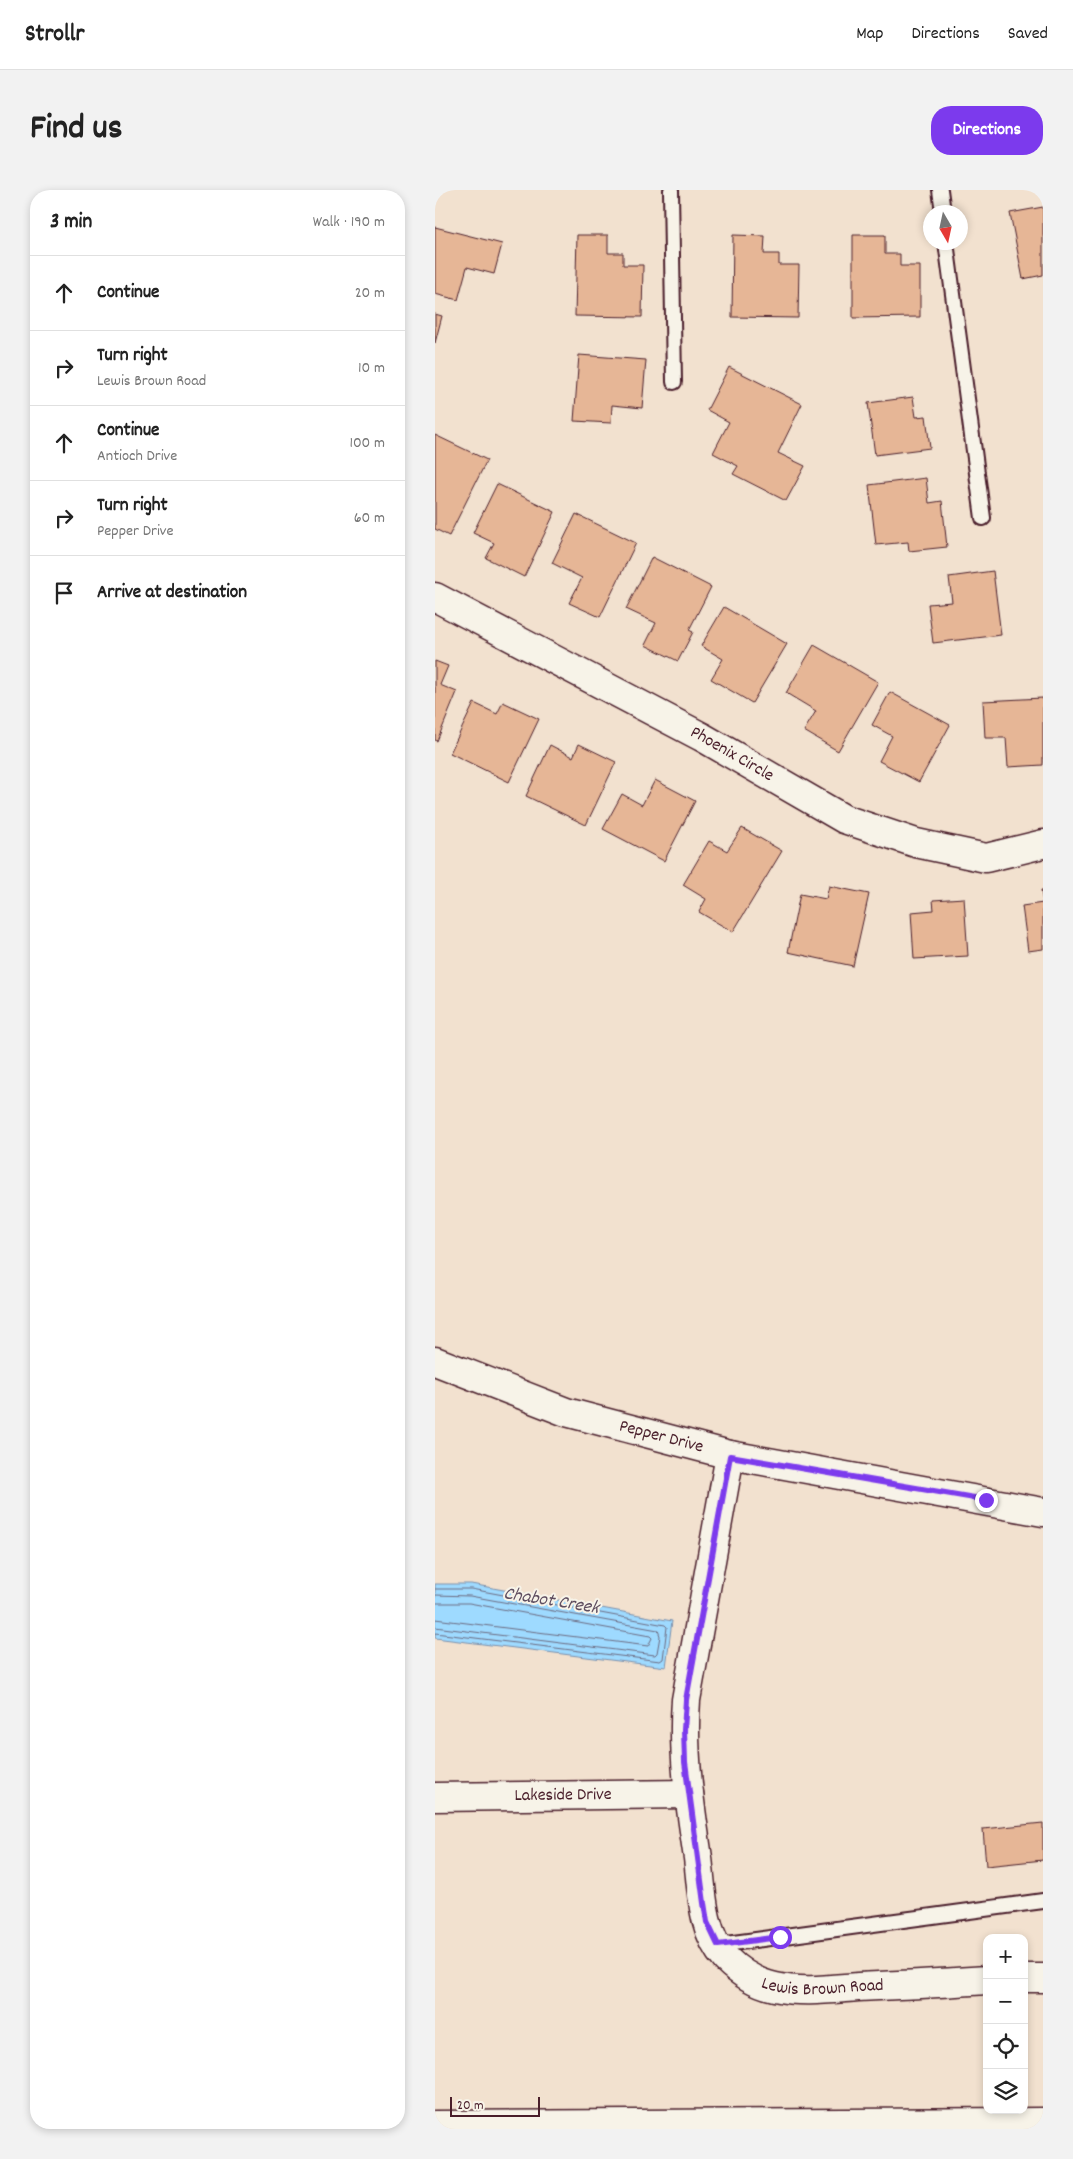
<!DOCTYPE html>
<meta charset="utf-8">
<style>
body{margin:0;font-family:Dekko,sans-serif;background:#f2f2f2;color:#222}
.controls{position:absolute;right:15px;bottom:15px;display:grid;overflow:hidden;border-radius:10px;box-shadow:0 2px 8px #0003}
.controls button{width:45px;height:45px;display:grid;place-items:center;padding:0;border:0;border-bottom:1px solid #e0e0e0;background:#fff;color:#222;font:25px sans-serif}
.compass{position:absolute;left:488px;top:15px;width:45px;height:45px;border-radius:50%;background:#fff;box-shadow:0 2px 8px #0003;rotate:171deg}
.scale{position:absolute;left:15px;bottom:12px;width:90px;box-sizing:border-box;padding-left:5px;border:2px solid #4a1f2b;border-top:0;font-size:14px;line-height:18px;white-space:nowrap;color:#4a1f2b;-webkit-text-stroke:4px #f7f3e8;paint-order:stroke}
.stop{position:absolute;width:15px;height:15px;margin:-11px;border:4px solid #7c3aed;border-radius:50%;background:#fff}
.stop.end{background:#7c3aed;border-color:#fff;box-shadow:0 1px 5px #0008}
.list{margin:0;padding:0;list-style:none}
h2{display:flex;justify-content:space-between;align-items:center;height:65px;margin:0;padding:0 20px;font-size:21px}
h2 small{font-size:16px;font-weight:400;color:#767676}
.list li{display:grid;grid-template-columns:32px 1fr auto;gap:15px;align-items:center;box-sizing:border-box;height:75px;padding:0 20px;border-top:1px solid #e0e0e0}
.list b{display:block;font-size:19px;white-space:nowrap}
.list p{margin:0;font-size:16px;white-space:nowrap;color:#767676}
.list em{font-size:16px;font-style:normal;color:#767676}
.icon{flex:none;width:28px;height:28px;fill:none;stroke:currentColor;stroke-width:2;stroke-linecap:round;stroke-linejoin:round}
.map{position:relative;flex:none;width:608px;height:1939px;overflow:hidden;border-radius:20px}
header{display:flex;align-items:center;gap:30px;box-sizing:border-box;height:70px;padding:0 25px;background:#fff;border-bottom:1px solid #e0e0e0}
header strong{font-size:24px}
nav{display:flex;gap:28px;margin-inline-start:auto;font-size:18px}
.intro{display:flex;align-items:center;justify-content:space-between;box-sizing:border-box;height:120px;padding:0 30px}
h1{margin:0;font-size:35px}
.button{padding:12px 22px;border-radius:20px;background:#7c3aed;color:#fff;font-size:18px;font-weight:700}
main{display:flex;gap:30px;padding:0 30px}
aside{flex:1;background:#fff;border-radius:20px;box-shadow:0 2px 8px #0003}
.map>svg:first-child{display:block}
.water{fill:#9edaff;stroke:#7c8faa}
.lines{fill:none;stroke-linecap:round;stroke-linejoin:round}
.shore{stroke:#6c6a80;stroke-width:1}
.building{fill:#e6b696;stroke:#4a1f2b}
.lane-casing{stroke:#4a1f2b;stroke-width:18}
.street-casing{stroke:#4a1f2b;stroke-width:31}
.highway-casing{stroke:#4a1f2b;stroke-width:31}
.lane{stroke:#f7f3e8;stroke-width:14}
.street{stroke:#f7f3e8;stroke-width:28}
.highway{stroke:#f7f3e8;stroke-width:28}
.route{stroke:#7c3aed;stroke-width:6}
.labels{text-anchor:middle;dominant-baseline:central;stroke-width:4;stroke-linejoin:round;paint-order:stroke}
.street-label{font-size:18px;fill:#4a1f2b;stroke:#f7f3e8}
.water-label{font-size:19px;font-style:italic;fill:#5f4e60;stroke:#f7f3e8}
</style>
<header>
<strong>Strollr</strong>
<nav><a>Map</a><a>Directions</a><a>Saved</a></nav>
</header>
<div class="intro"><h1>Find us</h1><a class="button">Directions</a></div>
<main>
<aside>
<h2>3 min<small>Walk · 190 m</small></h2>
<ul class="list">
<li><svg class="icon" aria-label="ahead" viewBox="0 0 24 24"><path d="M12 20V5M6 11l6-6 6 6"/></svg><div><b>Continue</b></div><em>20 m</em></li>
<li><svg class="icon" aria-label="right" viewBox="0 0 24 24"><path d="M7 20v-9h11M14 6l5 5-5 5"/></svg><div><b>Turn right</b><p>Lewis Brown Road</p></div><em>10 m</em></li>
<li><svg class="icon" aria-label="ahead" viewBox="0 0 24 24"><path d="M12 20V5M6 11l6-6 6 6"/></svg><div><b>Continue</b><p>Antioch Drive</p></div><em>100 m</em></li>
<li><svg class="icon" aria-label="right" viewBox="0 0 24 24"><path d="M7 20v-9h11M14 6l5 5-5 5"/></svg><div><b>Turn right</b><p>Pepper Drive</p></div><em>60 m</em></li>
<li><svg class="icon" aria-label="arrive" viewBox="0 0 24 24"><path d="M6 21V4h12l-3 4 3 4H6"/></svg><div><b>Arrive at destination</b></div></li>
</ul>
</aside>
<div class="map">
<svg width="608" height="1939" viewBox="0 0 608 1939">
<rect width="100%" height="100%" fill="#f2e1cf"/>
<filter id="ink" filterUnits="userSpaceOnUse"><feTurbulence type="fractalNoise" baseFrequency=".02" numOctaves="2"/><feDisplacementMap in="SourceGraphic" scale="10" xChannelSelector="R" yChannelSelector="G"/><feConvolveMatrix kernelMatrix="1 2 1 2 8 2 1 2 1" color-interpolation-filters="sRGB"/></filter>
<g filter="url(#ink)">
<path class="water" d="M0,1394H36L237,1431L231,1477L0,1448Z"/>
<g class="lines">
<path class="shore" d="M0,1399H36L230,1435L232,1437L228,1469L225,1471L0,1443
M0,1405L35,1406L223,1440L225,1446L222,1463L220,1465L0,1437
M0,1413H34L215,1446L217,1448L213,1456L0,1429"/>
</g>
<path class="building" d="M608,17V85L588,89L575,23Z
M0,37L67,54L59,84L32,77L23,110L0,104Z
M142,45H173V63H188V75H208L207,127L140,126Z
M298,45L330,46L329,64H344V75H364L363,128L297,127Z
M418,45H450V64H465V76H485V127L418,128Z
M0,124L7,126L0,153Z
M144,165L211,170L207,218L177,215L176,233L139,231Z
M294,177L367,214L343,263L370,276L351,311L298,284L303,276L278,263L294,232L272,220Z
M478,207L481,227L491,226L495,258L440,265L433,213Z
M0,245L52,270L14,346L0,339Z
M491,288L494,313L507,311L512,357L474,361L473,352L441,355L434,295Z
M62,294L120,322L89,387L51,368L59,353L38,343Z
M141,324L201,353L165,427L134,413L147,388L117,373Z
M217,367L276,397L254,440L258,442L243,471L210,455L221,433L191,419Z
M558,381L566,445L498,453L493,414L517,412L514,387Z
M289,417L352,454L317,513L276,489L288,469L266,456Z
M379,455L443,492L403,561L369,541L381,521L351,503Z
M0,471L13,476L5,495L22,502L2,551L0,550Z
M455,502L515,535L484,592L444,571L457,546L437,535Z
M608,508V575L573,577L571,548H550L548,511Z
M68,512L104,529L74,592L15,563L39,513L62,524Z
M144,554L181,572L151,635L91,606L115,555L138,567Z
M220,590L260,611L229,671L168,639L187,604L207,615Z
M307,638L347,661L298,742L264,722L271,709L248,695L274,651L292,661Z
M394,696L434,704L418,776L353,762L365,704L391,709Z
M606,700H608V759L593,761L587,716L608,713Z
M529,708L533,766L479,769L476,722L499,720L498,710Z
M608,1633V1670L551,1676L548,1639Z"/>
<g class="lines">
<defs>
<path id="lane" d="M236,0L239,192
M505,0L508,22
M511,52L548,328
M283,1755L608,1711"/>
<g id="street">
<path id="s1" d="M0,407L267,547L409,629L481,653L551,668L608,654"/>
<path id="s2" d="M0,1171L131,1222L295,1265L608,1322"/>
<path id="s3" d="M295,1265L251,1510C247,1563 255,1615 263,1668C267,1701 267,1743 291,1769C304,1782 322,1793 340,1797C367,1803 396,1799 423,1797C466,1795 509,1793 552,1790"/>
<path id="s4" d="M0,1607L254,1604"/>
<path d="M589,1788H608"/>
</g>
<path id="highway" d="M0,1935L608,1932"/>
</defs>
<use href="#lane" class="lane-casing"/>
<use href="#street" class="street-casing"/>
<use href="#highway" class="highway-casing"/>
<use href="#lane" class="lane"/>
<use href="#street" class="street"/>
<use href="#highway" class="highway"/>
</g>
</g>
<g class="lines" filter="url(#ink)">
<path class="route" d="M345,1747L283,1755L272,1732L269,1713L250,1572L249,1540L251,1510L295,1266L551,1310"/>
</g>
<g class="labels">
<g class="street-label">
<text stroke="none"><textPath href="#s1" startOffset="336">Phoenix Circle</textPath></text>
<text stroke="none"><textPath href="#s2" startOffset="239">Pepper Drive</textPath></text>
<text stroke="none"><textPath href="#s4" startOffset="128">Lakeside Drive</textPath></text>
<text stroke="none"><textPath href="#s3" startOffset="619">Lewis Brown Road</textPath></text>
</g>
<g class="water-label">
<text transform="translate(116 1412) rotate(9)">Chabot Creek</text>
</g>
</g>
</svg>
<div class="controls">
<button>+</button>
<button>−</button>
<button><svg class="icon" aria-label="locate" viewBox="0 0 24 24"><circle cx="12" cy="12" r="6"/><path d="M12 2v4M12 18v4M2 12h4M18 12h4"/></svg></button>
<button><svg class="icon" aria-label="layers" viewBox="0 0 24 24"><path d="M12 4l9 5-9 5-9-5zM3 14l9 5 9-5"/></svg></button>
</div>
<svg class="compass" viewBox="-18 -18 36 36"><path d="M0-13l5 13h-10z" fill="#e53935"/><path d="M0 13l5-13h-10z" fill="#767676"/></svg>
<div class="scale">20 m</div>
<div class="stop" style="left:345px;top:1747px"></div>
<div class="stop end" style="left:551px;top:1310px"></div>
</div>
</main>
